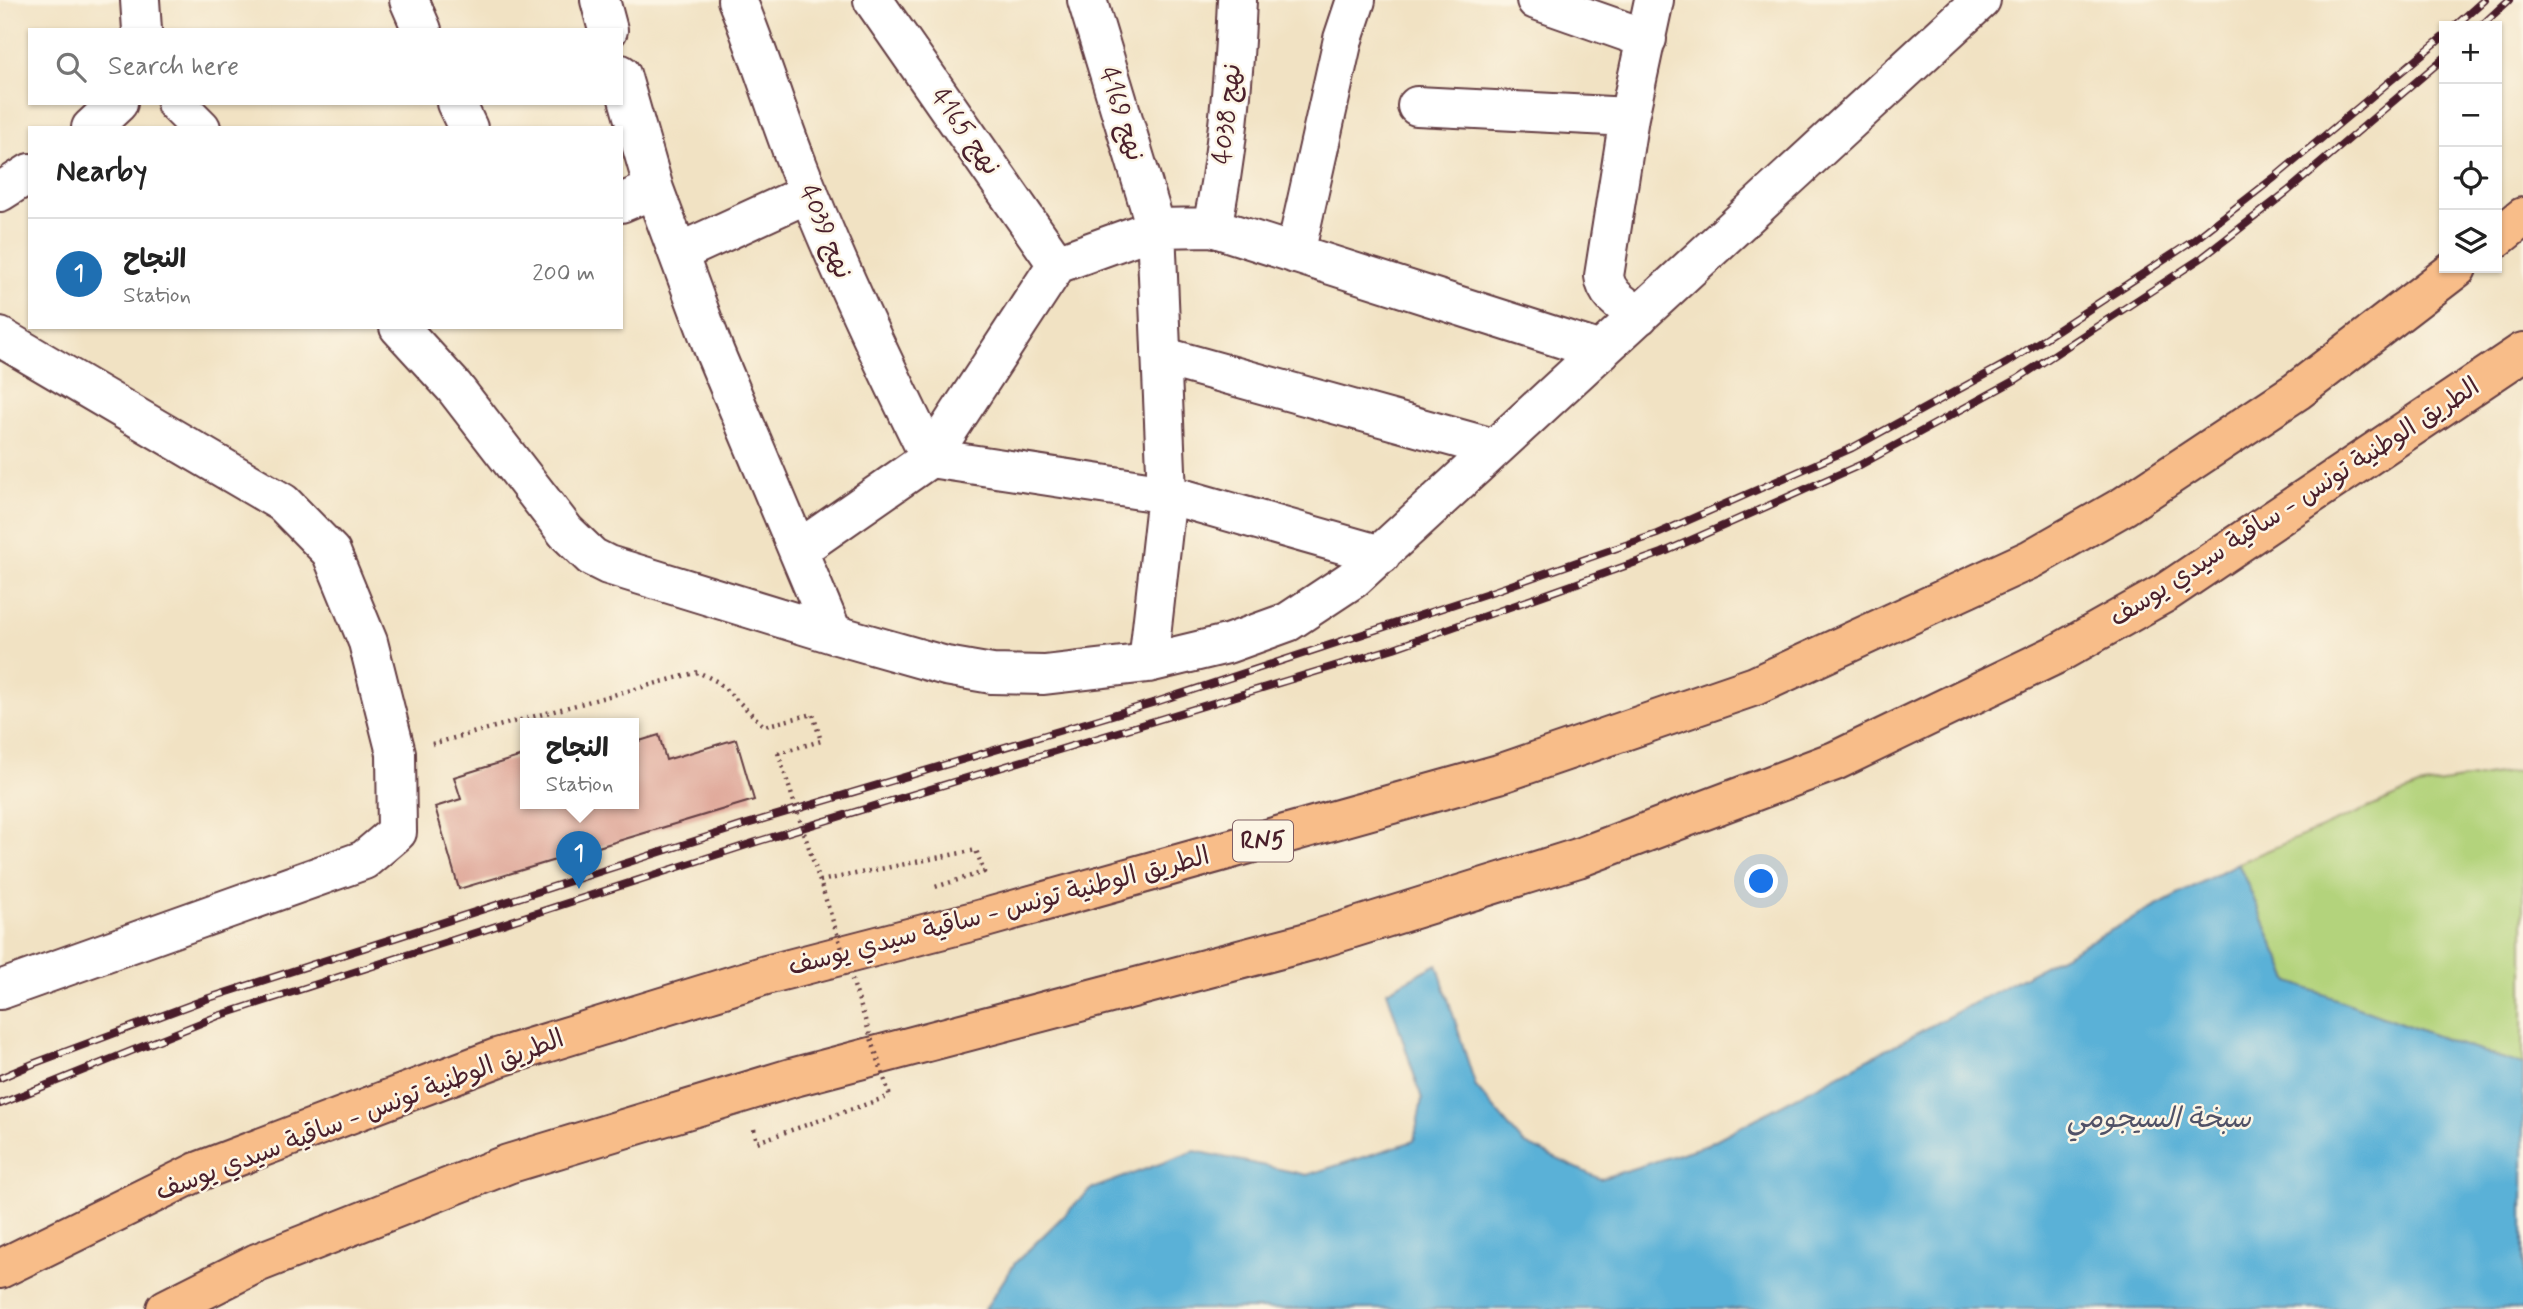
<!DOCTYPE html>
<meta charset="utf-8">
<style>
body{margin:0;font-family:Mynerve,"Playpen Sans Arabic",sans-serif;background:#f2f2f2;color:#222}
.controls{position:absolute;right:21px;top:21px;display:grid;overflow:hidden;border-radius:0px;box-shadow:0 2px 5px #0004}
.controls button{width:63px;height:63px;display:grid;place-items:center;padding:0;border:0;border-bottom:2px solid #e0e0e0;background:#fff;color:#222;font:35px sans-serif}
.you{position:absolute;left:1762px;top:882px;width:24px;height:24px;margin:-18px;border:5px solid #fff;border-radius:50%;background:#1a73e8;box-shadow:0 0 0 10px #1a73e833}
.badge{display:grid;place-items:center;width:46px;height:46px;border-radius:50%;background:#1f6fb2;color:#fff;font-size:23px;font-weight:700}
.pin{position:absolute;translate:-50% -58px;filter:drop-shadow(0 2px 4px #0008)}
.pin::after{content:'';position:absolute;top:37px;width:24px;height:21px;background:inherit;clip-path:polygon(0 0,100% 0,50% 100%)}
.popup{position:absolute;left:520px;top:718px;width:119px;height:91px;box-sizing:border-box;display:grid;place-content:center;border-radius:0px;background:#fff;filter:drop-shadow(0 2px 5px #0005);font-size:23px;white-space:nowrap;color:#767676}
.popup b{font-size:26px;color:#222}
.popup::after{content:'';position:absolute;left:50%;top:100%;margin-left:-14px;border:14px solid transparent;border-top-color:#fff}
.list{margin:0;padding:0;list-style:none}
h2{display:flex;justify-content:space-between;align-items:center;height:91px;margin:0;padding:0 28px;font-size:30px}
h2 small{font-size:23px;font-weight:400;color:#767676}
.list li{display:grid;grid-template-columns:46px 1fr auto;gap:21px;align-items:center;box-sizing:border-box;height:112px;padding:0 28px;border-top:2px solid #e0e0e0}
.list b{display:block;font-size:26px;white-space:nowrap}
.list p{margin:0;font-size:23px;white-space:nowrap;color:#767676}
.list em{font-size:23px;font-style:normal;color:#767676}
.icon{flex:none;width:38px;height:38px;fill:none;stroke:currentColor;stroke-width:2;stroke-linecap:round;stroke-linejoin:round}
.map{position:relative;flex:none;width:2523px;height:1309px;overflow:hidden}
.search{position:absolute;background:#fff;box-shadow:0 2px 5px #0004;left:28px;top:28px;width:595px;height:77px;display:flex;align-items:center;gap:18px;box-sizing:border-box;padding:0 24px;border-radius:0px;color:#767676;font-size:26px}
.panel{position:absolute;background:#fff;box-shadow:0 2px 5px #0004;left:28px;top:126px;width:595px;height:203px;border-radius:0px}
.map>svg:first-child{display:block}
.green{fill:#b3d37b;stroke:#7e7953;stroke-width:2}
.water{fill:#5ab1d7;stroke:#526881;stroke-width:2}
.building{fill:#dda193}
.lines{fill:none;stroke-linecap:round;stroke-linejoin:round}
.minor-casing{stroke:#633c42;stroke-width:42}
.highway-casing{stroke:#633c42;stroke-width:42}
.path{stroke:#633c42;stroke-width:4.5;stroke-dasharray:2 5;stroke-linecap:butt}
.minor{stroke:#fff;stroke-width:38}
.highway{stroke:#f8bd89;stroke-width:38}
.rail-casing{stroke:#4a1f2b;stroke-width:8}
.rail{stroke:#fcf5e5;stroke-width:5;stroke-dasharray:16;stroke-linecap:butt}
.path-bridge{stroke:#633c42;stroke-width:4.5;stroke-dasharray:2 5;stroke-linecap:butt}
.labels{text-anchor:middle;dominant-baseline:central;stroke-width:5;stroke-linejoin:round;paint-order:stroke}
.shield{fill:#fcf5e5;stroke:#7f5f63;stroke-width:2}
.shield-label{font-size:24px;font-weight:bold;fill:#4a1f2b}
.street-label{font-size:26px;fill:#4a1f2b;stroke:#fcf5e5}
.water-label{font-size:28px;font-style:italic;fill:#505267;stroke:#fcf5e5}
</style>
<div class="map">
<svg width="2523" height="1309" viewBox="0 0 2523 1309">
<rect width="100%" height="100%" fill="#fcf5e5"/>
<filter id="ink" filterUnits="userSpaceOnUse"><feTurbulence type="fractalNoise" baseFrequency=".0143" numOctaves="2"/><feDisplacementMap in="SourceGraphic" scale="14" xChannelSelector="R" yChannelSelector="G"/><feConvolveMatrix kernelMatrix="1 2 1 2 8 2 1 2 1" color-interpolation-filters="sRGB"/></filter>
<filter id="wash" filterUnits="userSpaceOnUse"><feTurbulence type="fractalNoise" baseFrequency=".00686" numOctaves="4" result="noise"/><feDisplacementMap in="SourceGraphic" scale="28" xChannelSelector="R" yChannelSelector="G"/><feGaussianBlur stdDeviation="1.57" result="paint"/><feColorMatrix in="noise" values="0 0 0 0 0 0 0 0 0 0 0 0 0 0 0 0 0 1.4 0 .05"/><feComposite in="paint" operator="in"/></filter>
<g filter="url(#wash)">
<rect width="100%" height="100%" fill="#f1e2c3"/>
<path class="green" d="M2523,770V1065L2455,1043L2290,982L2238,863L2418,787Z"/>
<path class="water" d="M2238,863L2290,982L2455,1043L2523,1065V1309H985L1015,1263L1091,1189L1195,1151L1307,1175L1414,1141L1422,1099L1387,991L1437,964L1476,1087L1523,1143L1600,1179L1704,1146Z"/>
<g id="blocks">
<path class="building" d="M659,735L666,760L736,739L754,800L459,889L435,807L461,799L454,777L525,755V803H633V743Z"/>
</g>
</g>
<g filter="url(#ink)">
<use href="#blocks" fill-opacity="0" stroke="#633c42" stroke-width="2"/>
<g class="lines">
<defs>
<path id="minor" d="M140,0L142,30
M409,0L422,30
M600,0L608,30
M737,0C759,53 775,107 796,161C835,262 882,360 930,458L1167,494L1381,555
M873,0L1057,264
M1087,0L1156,228L1167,494L1148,663
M1536,0L1647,39
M621,74L654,189L715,353L833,634
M176,103L201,128
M456,103L468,128
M1417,106L1629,117
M91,128L118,103
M0,192L30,173
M621,203L654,189
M1212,227C1228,152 1234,77 1237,0
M678,253L809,193
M1295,254L1343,39L1356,0
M1639,316C1625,305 1606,296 1604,276L1629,117L1654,0
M399,327L454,387L566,532L592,557L608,565L833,634L946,666L992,674L1044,675L1148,663L1227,644L1288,622L1353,579L1981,0
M0,337L283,503L331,552L368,642L396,753L397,832L364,860L0,990
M1161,356L1493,448
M798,550L930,458L1057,264L1156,228L1212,227L1601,351"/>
<path id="highway" d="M2497,238L2523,217
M0,1269L197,1172L497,1058L766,975L978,920L1499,774L1755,686L2031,559L2124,506L2297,391L2457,268
M166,1309L257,1263L508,1164L791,1078L1311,941L1578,858L1835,761L2055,655L2165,593L2523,352"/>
</defs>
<use href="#minor" class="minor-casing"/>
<use href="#highway" class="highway-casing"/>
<path class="path" d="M432,744L698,672L718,682L764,726L813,714L821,741L778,753
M820,881L976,850L984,872L935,887
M754,1129L757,1142L890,1096"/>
<use href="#minor" class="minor"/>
<use href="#highway" class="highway"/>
<defs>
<path id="rail" d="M2455,26L2484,0
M2481,26L2509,0
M0,1078L35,1063L209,998L747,824L1159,701L1494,591L1657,534L1852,448L2007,363L2193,241L2275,177L2444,36
M0,1104L218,1016L756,842L1394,648L1662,553L1860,465L2017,379L2203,257L2288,191L2444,58"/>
</defs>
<use href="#rail" class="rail-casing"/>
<use href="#rail" class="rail"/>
<path class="path-bridge" d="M778,753L890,1096"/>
</g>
</g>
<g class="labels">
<rect class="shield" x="1233" y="820.5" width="60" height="41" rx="5"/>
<g class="shield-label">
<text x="1263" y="841">RN5</text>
</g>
<g class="street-label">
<text transform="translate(1121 114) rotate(73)">نهج 4169</text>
<text transform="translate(1228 114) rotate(-84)">نهج 4038</text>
<text transform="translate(965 132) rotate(55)">نهج 4165</text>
<text transform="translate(825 232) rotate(68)">نهج 4039</text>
<text transform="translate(2295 503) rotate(-33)">الطريق الوطنية تونس - ساقية سيدي يوسف</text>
<text transform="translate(999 912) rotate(-15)">الطريق الوطنية تونس - ساقية سيدي يوسف</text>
<text transform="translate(360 1116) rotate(-21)">الطريق الوطنية تونس - ساقية سيدي يوسف</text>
</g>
<g class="water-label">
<text x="2159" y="1119">سبخة السيجومي</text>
</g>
</g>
</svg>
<div class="controls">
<button>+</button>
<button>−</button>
<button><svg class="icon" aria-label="locate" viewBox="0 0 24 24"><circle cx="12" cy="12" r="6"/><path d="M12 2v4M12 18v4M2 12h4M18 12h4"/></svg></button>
<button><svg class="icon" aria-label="layers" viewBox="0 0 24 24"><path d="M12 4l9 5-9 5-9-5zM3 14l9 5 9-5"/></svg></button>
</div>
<div class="you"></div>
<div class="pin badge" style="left:579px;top:889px">1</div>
<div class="popup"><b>النجاح</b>Station</div>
<div class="search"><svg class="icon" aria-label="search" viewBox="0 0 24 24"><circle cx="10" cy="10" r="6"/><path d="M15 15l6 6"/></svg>Search here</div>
<section class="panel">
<h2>Nearby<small></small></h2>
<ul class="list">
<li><span class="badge">1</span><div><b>النجاح</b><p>Station</p></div><em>200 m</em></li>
</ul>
</section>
</div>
